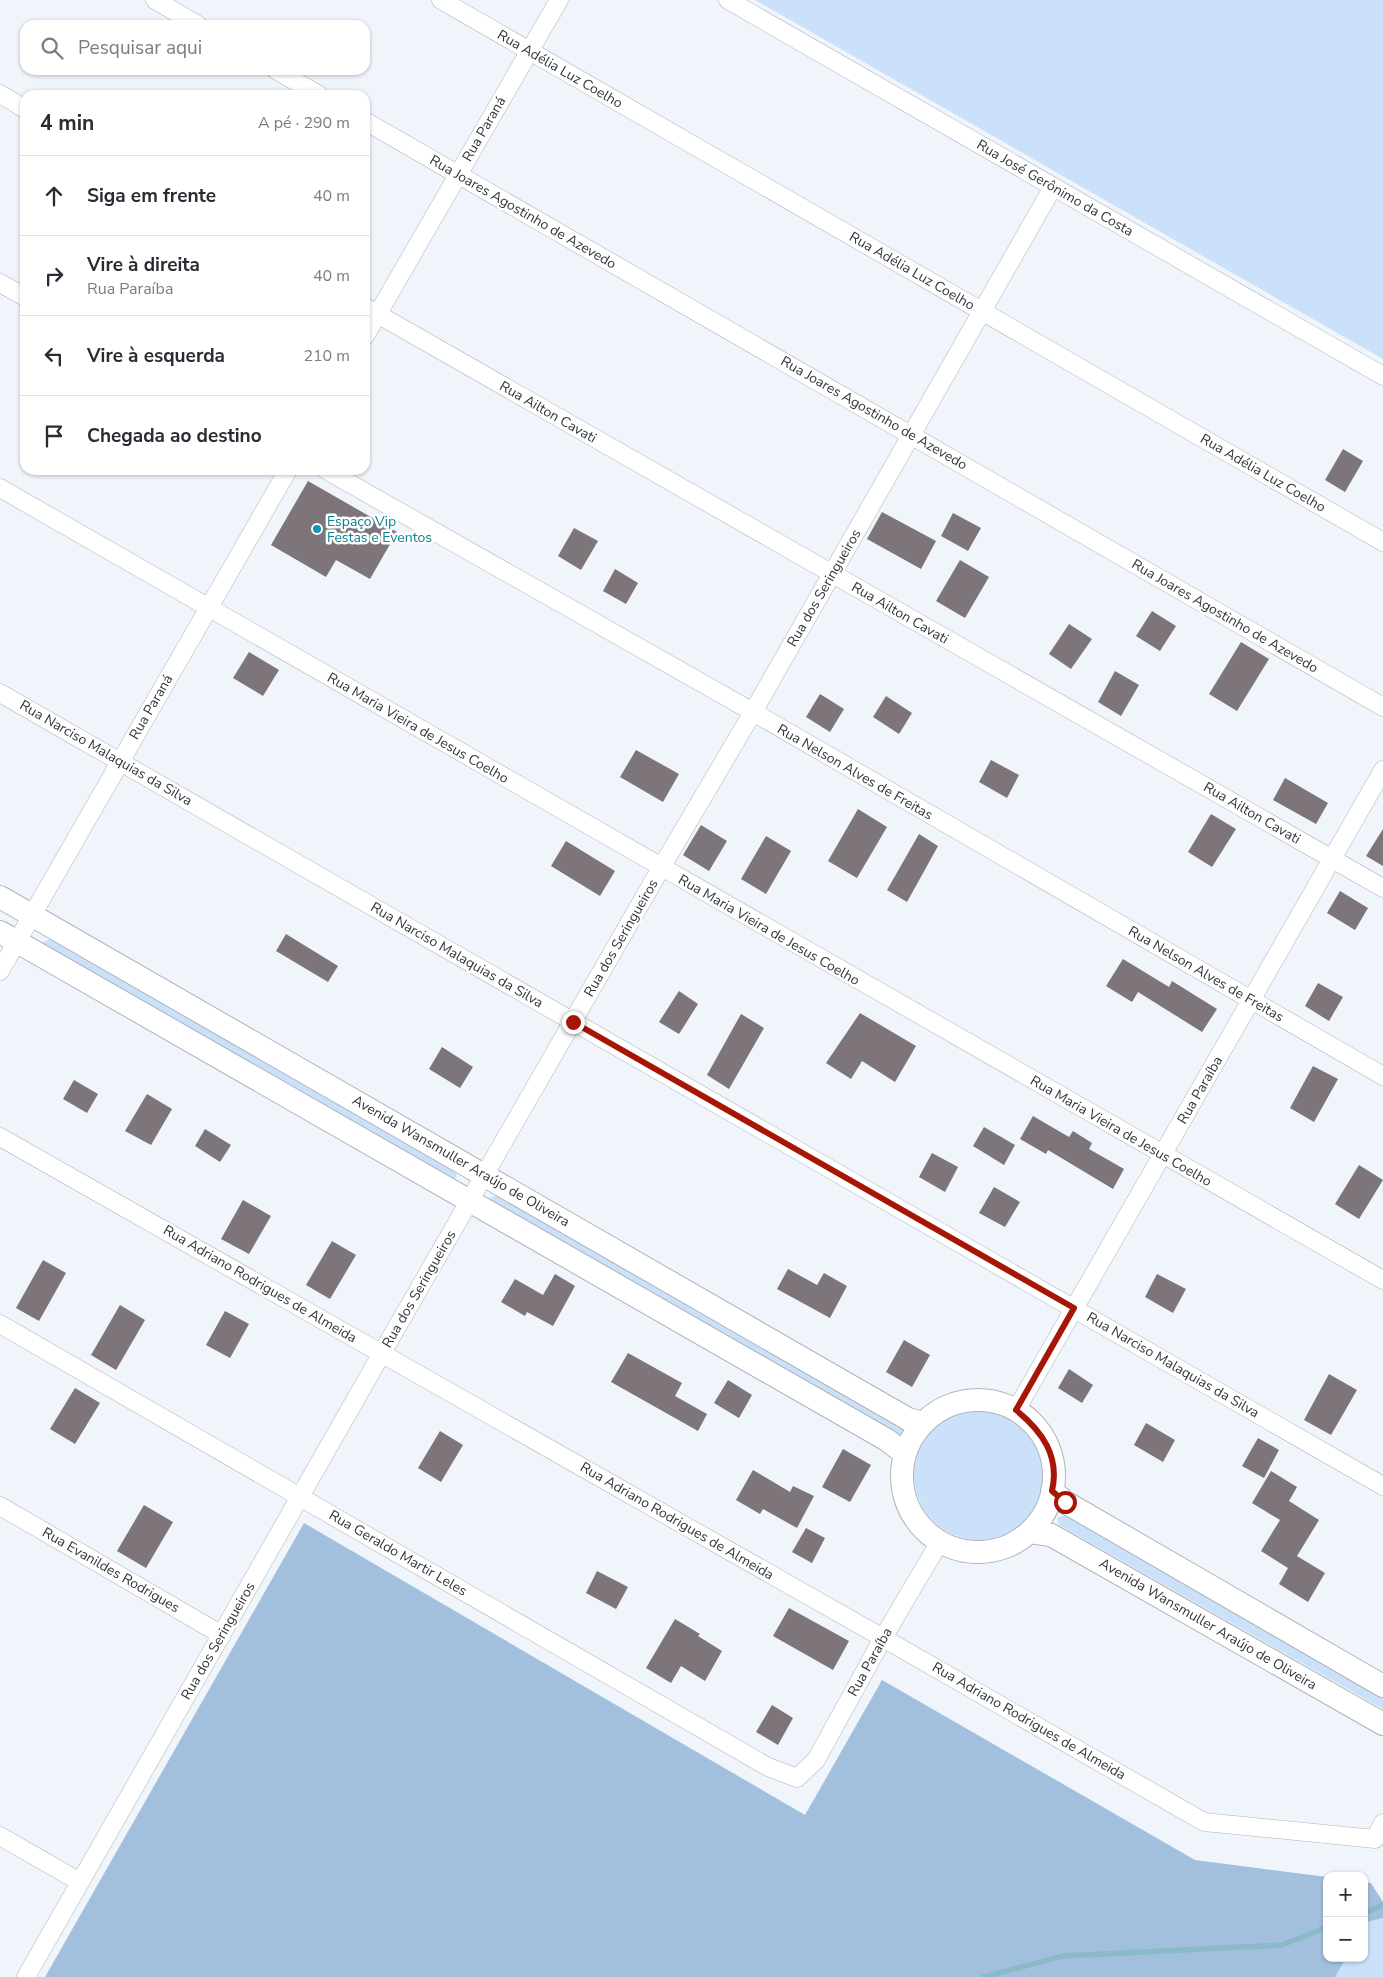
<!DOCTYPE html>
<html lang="pt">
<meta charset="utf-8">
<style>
body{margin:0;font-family:"Nunito Sans",sans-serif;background:#f2f2f3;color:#2b2b33}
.controls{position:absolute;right:15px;bottom:15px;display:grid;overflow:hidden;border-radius:10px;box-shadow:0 1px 4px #0004}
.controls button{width:45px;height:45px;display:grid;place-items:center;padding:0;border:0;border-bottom:1px solid #e1e1e2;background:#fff;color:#2b2b33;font:25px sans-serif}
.stop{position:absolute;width:15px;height:15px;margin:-11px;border:4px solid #a71507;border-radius:50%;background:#fff}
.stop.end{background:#a71507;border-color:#fff;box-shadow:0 1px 5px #0008}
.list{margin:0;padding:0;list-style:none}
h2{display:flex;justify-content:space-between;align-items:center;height:65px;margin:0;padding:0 20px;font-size:21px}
h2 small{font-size:16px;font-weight:400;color:#7c7c81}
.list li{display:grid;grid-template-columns:32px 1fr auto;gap:15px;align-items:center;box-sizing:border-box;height:80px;padding:0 20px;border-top:1px solid #e1e1e2}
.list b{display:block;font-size:19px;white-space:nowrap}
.list p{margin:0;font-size:16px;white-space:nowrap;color:#7c7c81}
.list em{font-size:16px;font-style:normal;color:#7c7c81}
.icon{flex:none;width:28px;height:28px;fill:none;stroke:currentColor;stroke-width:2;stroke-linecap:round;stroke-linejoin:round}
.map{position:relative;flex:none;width:1383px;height:1977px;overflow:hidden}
.search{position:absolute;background:#fff;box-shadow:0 1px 4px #0004;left:20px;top:20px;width:350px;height:55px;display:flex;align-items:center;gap:12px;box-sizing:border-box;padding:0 18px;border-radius:15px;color:#7c7c81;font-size:19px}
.panel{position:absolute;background:#fff;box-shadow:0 1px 4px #0004;left:20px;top:90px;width:350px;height:385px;border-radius:15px}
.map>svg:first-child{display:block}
.green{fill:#cae1f9}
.forest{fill:#a2c0de}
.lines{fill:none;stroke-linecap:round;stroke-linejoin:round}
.stream{stroke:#89bac5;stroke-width:5.5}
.building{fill:#7d7579}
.minor-casing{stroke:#aeb4ba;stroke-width:19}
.tertiary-casing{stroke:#aeb4ba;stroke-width:24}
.minor{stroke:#fff;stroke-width:18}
.tertiary{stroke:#fff;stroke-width:22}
.route{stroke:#a71507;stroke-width:6}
.culture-dot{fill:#0f9aa8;stroke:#fff;stroke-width:2}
.labels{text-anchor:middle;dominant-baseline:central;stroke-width:5;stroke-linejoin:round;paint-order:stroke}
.street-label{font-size:14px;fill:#343639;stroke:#fff}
.culture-label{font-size:14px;fill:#0d838f;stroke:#fff;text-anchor:start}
</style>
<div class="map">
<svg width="1383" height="1977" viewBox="0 0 1383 1977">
<rect width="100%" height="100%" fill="#eff5fb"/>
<path class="green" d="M755,0H1383V359Z
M50,939L455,1171L457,1177L452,1180L45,949L43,942Z
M497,1195L902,1427L904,1433L898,1436L492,1205L489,1198Z
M914 1475a65 65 0 1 1 130 0a65 65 0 1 1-130 0Z
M1065,1515L1383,1698V1709L1059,1525L1057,1518Z
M1383,1918V1977H1335L1346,1958H1364V1926L1366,1922Z"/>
<path class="forest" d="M304,1523L805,1815L882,1680L1195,1860L1327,1877V1958H1346L1335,1977H45Z
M1364,1882L1371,1883L1383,1902V1918L1367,1922L1364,1926Z"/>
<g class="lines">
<path class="stream" d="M1364,1913L1383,1905
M984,1977L1063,1956L1282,1945L1327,1927"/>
</g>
<path class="building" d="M1343,449L1363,461L1345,492L1325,480Z
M308,481L397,532L370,579L336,560L326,577L271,545Z
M882,512L936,541L921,569L867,539Z
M953,513L981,528L968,551L941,536Z
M574,528L598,541L581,570L558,556Z
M960,560L989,577L965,618L936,601Z
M615,569L638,583L626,604L603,591Z
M1152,611L1176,626L1160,651L1136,636Z
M1069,624L1092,639L1071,669L1049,654Z
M1241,642L1269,659L1237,711L1209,694Z
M249,652L279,670L263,696L233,678Z
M1115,671L1139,685L1121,716L1098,702Z
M820,694L844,709L830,732L806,717Z
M886,696L912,713L899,734L873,717Z
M636,750L679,774L663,802L620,777Z
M991,760L1019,775L1007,798L979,782Z
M1285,778L1328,803L1316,824L1273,800Z
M858,809L887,827L857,878L828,861Z
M1211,814L1236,829L1212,867L1188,852Z
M701,825L727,841L709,871L683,855Z
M1383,829V866L1366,856Z
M919,834L938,846L907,902L887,890Z
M766,836L791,851L766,894L741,879Z
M566,841L615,871L600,896L551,866Z
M1340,891L1368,908L1355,930L1327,913Z
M286,934L338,966L328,982L276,951Z
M1123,959L1169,987L1172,981L1217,1009L1202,1032L1138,992L1132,1002L1106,986Z
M1318,983L1343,997L1329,1021L1305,1006Z
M679,991L698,1004L679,1034L659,1022Z
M860,1013L916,1046L895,1082L862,1061L851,1079L826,1063Z
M741,1014L764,1028L729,1089L707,1075Z
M442,1047L473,1067L460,1088L429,1069Z
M1313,1066L1338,1079L1314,1122L1290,1108Z
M74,1080L98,1094L87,1113L63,1099Z
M147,1094L172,1109L151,1145L125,1131Z
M1033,1116L1069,1137L1073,1131L1092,1143L1089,1149L1124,1169L1113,1189L1048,1150L1046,1154L1020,1139Z
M984,1127L1015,1145L1004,1165L973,1146Z
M205,1129L231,1145L220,1162L195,1146Z
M932,1153L958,1167L945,1192L919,1177Z
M1359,1165L1383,1180L1359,1219L1335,1204Z
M994,1187L1020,1202L1005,1227L979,1213Z
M243,1200L271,1216L249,1254L221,1239Z
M332,1241L356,1255L330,1299L306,1285Z
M43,1260L66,1273L39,1321L16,1308Z
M788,1269L817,1285L824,1273L847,1286L830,1318L777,1289Z
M555,1274L575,1286L553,1326L527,1312L525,1316L501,1302L515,1279L543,1295Z
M1157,1274L1186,1289L1173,1313L1145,1297Z
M120,1305L145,1320L116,1370L91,1355Z
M225,1311L249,1324L230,1358L206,1345Z
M904,1340L930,1355L912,1387L886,1372Z
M628,1353L682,1383L675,1396L707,1414L698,1431L611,1382Z
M1069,1369L1093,1385L1082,1403L1058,1388Z
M1329,1374L1357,1390L1331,1435L1304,1420Z
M728,1380L752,1395L739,1418L714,1403Z
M75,1388L100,1403L75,1444L50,1429Z
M1146,1423L1175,1440L1163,1462L1134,1445Z
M440,1431L463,1445L441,1482L418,1468Z
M1258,1438L1279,1450L1264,1478L1242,1466Z
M843,1449L871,1465L850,1502L822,1487Z
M753,1470L790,1492L793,1486L814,1496L797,1528L763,1509L760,1514L736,1500Z
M1271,1471L1297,1487L1289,1501L1319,1520L1297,1556L1325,1573L1308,1602L1279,1584L1288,1568L1261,1551L1280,1520L1252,1503Z
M144,1505L173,1522L146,1568L117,1551Z
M806,1528L825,1538L812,1563L792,1552Z
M597,1571L628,1587L616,1609L586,1593Z
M789,1608L849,1641L833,1670L773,1636Z
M675,1619L700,1634L698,1636L722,1651L705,1681L681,1666L671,1683L646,1668Z
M772,1705L793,1718L778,1745L756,1732Z"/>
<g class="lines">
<defs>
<path id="minor" d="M155,0L198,25
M441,0L1383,542
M728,0L1383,376
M276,70L319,95
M0,94L25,109
M365,121L1383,707
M0,283L25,297
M365,307L1383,888
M365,336L559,0
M326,470L753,712L1383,1076
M0,488L1383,1280
M0,693L1383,1486
M0,971L288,470
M0,1137L883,1638L1204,1822L1375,1839L1383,1823
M0,1324L768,1767L797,1778L816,1760L883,1638L939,1543
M1016,1410L1383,770
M0,1506L222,1635
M0,1836L80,1882
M26,1977L382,1353L661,868L753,712L1053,187"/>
<path id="tertiary" d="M0,897L908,1419L923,1423
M0,932L887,1440L905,1454
M902 1476a76 76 0 1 1 152 0a76 76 0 1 1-152 0Z
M1052,1491L1065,1502L1383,1686
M1030,1532L1051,1535L1383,1724"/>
</defs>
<use href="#minor" class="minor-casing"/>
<use href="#tertiary" class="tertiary-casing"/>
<use href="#minor" class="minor"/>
<use href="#tertiary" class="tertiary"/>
</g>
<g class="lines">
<path class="route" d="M573,1022L1074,1308L1016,1410C1042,1431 1060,1456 1052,1491L1065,1502"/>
</g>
<circle class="culture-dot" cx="317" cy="529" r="5"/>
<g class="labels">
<g class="street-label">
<text transform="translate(560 69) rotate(30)">Rua Adélia Luz Coelho</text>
<text transform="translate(484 129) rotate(-60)">Rua Paraná</text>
<text transform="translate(1055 188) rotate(30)">Rua José Gerônimo da Costa</text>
<text transform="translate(523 212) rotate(30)">Rua Joares Agostinho de Azevedo</text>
<text transform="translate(912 271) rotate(30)">Rua Adélia Luz Coelho</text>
<text transform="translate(548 412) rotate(30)">Rua Ailton Cavati</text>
<text transform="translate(874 413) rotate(30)">Rua Joares Agostinho de Azevedo</text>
<text transform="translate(1263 473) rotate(30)">Rua Adélia Luz Coelho</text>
<text transform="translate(824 588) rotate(-60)">Rua dos Seringueiros</text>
<text transform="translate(900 613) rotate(30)">Rua Ailton Cavati</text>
<text transform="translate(1225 616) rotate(30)">Rua Joares Agostinho de Azevedo</text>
<text transform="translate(151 707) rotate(-60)">Rua Paraná</text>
<text transform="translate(418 728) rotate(30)">Rua Maria Vieira de Jesus Coelho</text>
<text transform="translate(106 753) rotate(30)">Rua Narciso Malaquias da Silva</text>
<text transform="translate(855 772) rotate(30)">Rua Nelson Alves de Freitas</text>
<text transform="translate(1252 813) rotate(30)">Rua Ailton Cavati</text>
<text transform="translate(769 930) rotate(30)">Rua Maria Vieira de Jesus Coelho</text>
<text transform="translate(621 938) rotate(-60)">Rua dos Seringueiros</text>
<text transform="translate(457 955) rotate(30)">Rua Narciso Malaquias da Silva</text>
<text transform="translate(1206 974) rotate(30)">Rua Nelson Alves de Freitas</text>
<text transform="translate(1200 1090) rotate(-60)">Rua Paraíba</text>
<text transform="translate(1121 1131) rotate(30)">Rua Maria Vieira de Jesus Coelho</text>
<text transform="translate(461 1161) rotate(30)">Avenida Wansmuller Araújo de Oliveira</text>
<text transform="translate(260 1284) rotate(30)">Rua Adriano Rodrigues de Almeida</text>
<text transform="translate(419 1289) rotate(-60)">Rua dos Seringueiros</text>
<text transform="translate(1173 1365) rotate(30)">Rua Narciso Malaquias da Silva</text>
<text transform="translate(677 1521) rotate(30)">Rua Adriano Rodrigues de Almeida</text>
<text transform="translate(398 1553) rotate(30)">Rua Geraldo Martir Leles</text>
<text transform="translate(111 1570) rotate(30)">Rua Evanildes Rodrigues</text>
<text transform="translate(1208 1624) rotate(30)">Avenida Wansmuller Araújo de Oliveira</text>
<text transform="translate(218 1641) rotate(-60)">Rua dos Seringueiros</text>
<text transform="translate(870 1662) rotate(-61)">Rua Paraíba</text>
<text transform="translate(1029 1721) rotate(30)">Rua Adriano Rodrigues de Almeida</text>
</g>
<g class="culture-label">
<text x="327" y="521">Espaço Vip<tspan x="327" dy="16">Festas e Eventos</tspan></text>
</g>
</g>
</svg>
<div class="controls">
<button>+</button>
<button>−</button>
</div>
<div class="stop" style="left:1065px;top:1502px"></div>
<div class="stop end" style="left:573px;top:1022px"></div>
<div class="search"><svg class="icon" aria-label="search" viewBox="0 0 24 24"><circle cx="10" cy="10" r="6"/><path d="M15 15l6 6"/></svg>Pesquisar aqui</div>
<section class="panel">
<h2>4 min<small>A pé · 290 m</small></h2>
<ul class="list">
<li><svg class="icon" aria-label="ahead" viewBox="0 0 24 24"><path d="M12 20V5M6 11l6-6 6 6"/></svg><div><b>Siga em frente</b></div><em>40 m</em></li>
<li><svg class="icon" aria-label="right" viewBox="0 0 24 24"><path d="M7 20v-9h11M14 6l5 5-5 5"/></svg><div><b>Vire à direita</b><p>Rua Paraíba</p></div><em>40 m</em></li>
<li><svg class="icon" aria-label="left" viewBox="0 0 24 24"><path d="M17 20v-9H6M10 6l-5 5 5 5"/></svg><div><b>Vire à esquerda</b></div><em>210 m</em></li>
<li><svg class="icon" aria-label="arrive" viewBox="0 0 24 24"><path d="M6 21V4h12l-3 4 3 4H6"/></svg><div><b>Chegada ao destino</b></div></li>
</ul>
</section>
</div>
